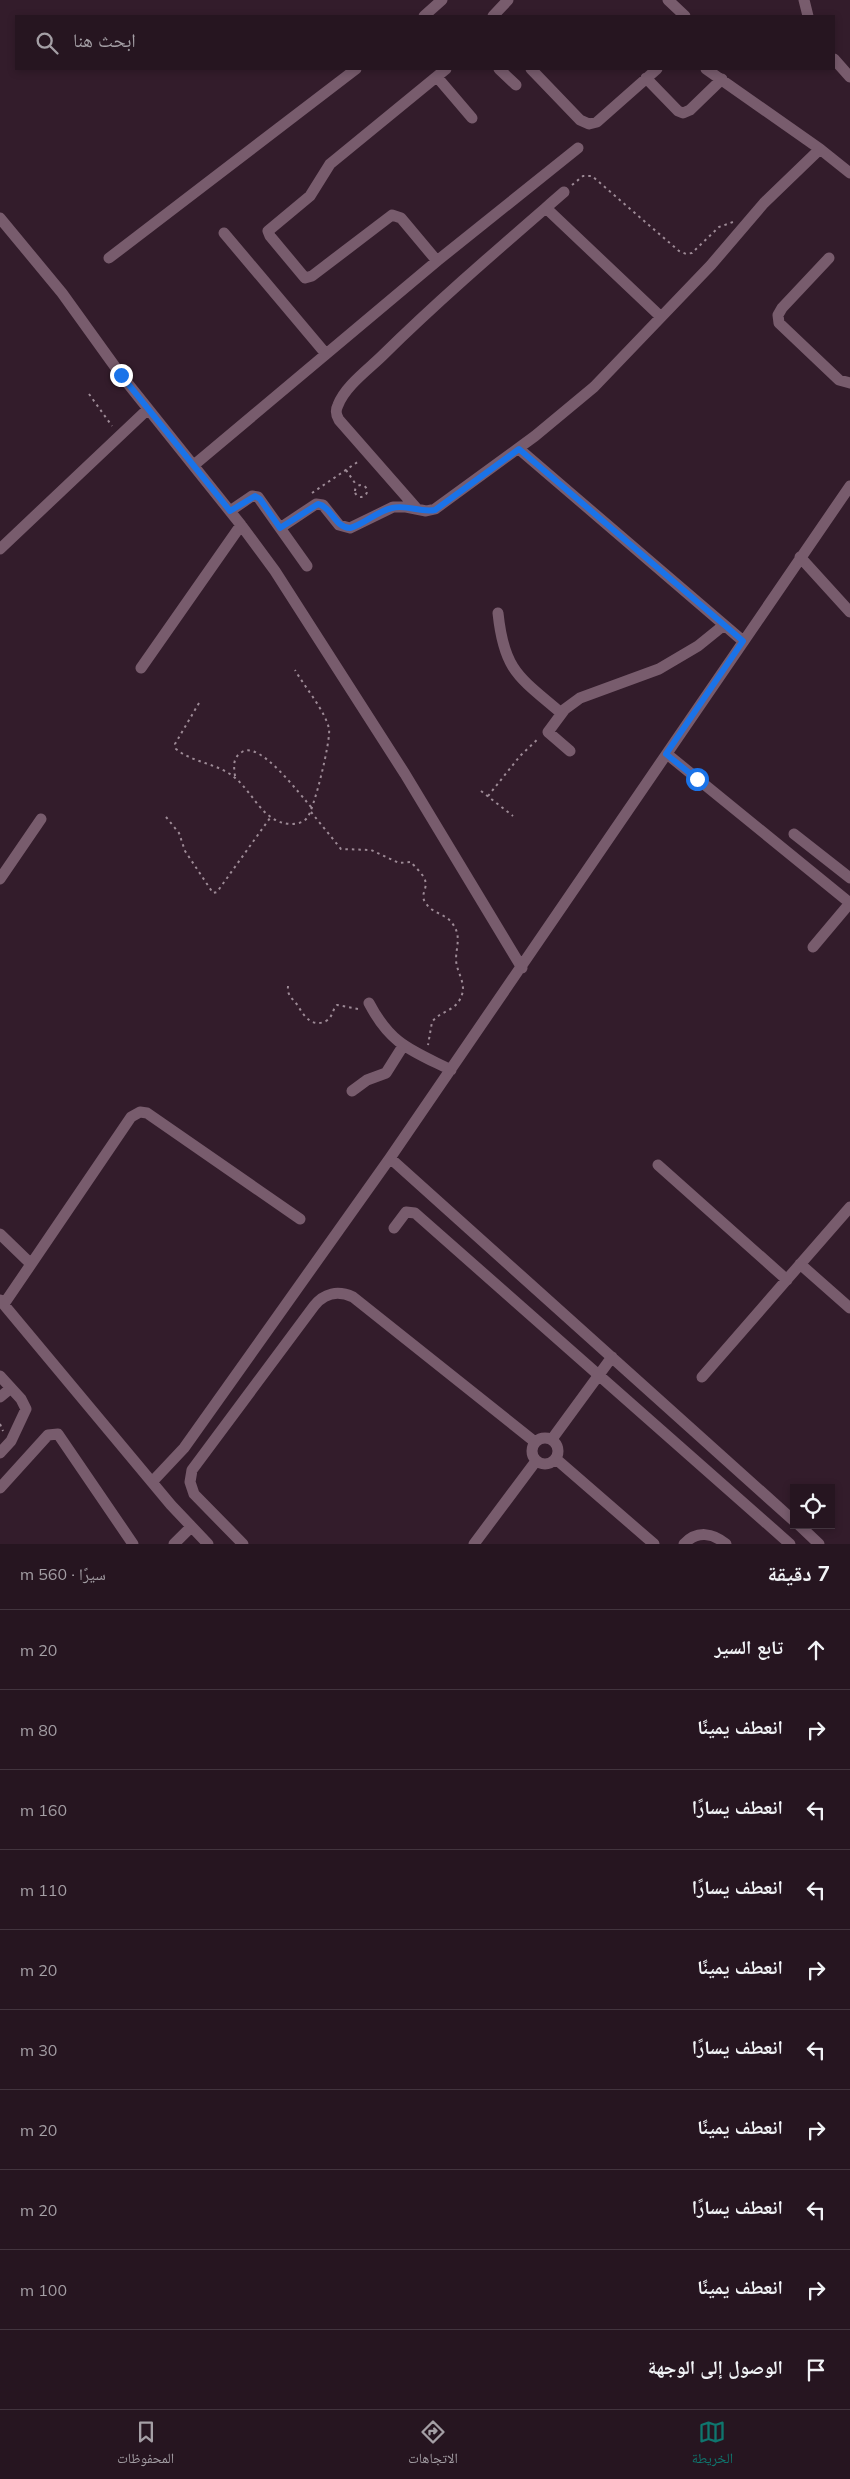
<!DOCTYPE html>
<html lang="ar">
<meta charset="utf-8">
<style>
body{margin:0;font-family:Mulish,"Noto Naskh Arabic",sans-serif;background:#32222d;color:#f1f3f6;direction:rtl}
.controls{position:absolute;right:15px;bottom:15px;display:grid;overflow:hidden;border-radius:0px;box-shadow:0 2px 8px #0003}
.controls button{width:45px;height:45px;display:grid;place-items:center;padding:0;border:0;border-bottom:1px solid #42343e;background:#261520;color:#f1f3f6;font:25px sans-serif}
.stop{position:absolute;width:15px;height:15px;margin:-11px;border:4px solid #1a73e8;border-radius:50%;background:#fff}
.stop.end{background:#1a73e8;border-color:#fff;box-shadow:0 1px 5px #0008}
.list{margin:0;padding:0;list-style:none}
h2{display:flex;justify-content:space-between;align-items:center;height:65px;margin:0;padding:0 20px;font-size:21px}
h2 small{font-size:16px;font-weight:400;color:#a49fa5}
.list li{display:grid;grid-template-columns:32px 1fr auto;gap:15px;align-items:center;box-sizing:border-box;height:80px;padding:0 20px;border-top:1px solid #42343e}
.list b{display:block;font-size:19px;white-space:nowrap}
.list em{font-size:16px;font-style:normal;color:#a49fa5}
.icon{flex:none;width:28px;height:28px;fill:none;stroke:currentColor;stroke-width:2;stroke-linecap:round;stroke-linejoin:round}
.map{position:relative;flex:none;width:850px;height:1544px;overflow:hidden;direction:ltr}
.search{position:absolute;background:#261520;box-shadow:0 2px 8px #0003;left:15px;right:15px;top:15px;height:55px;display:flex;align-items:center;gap:12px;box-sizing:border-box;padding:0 18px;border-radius:0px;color:#a49fa5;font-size:19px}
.sheet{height:865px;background:#261520}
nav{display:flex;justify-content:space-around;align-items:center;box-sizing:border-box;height:70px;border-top:1px solid #42343e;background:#261520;font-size:14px;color:#a49fa5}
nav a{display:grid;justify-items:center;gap:2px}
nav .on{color:#0f766e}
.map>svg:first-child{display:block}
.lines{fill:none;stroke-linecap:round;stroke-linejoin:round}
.path{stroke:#9d8a96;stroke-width:2;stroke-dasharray:2.5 4;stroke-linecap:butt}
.minor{stroke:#785c6d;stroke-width:11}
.route{stroke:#1a73e8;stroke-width:6}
</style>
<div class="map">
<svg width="850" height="1544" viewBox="0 0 850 1544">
<rect width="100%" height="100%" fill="#331c2b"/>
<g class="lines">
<path class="path" d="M572,185L583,176H592L679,251L686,254L692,253L719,227L733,222
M89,394L112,426
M346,470L357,486
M355 491a6 6 0 1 1 12 0a6 6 0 1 1-12 0Z
M312,493L359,461
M199,703L175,744L176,749C193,763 217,763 234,777C254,793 262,822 290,824C296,824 303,823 307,818C314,810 331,740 329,729C326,712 304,686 295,670
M235,776C234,767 232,758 242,752C260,740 300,795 312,808
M481,791L513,816
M488,796L520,756L539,738
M311,812L341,849L371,850L399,863L411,862C415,867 423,874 425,880C428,889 420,894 425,902C432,914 445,913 452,923C462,936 456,946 456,960C457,975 469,985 459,1001C453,1011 439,1012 432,1022L428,1045
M166,817L179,833L185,851L213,893L217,892L270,818
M288,986C287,997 293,998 298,1006C304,1016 312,1028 326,1021C333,1017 332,1010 337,1005L358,1009
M0,1424L3,1431"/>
<path class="minor" d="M668,0L685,16
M804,0L808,16
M424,16L442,0
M493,16L508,0
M834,59L850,77
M499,69L516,85
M531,69L580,120L589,124L597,122L657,69
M706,69L820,149L850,173
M437,77L472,118
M646,78L678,111L683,113L690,110L722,79
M546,208L661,317
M0,218L62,293L121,375L241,525L275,571L405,774L522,968
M224,233L326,354
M109,258L356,69
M829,258L782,308L778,315L779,323L839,380L850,383
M437,261L401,218L392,215L312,276L305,278L270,236L268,231L310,196L330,164L446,69
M519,449L743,641
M194,465L437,261L578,148
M417,509L339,420C336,415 335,411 338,405C345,386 369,369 383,355C441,298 503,245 564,192
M230,511L252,496L258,497L307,566
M280,528L316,504L323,505L339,525L350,528L393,507H406L426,511L435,509L535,436L594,387L711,265L764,203L820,149
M0,549L148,409
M800,557L850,612
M498,613C504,671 519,677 561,713
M141,668L241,525
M570,751L548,732L565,709L580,698L659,669L698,646L724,625
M667,754L850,903
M794,834L850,878
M0,879L41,819
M813,947L850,903
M369,1003C391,1045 411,1050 451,1070
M352,1091L367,1080L386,1073L403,1046
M390,1158L794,1521
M658,1165L787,1280
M394,1228L406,1212L415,1213L790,1544
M0,1234L31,1264
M800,1264L850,1308
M0,1300L171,1505L208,1544
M4,1304L131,1117L140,1112L147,1113L300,1219
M0,1376L21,1399L26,1409L11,1441L0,1453
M702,1377L850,1207
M0,1397L11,1388
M532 1451a13 13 0 1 1 26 0a13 13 0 1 1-26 0Z
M552,1439L612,1357
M556,1459L654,1544
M152,1482L184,1448L390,1158L850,486
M0,1488L48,1435L58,1434L133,1544
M799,1525L819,1544
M174,1544L191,1527
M243,1544L194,1494L190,1482L192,1470L314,1306C324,1293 338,1290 353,1297L535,1442
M474,1544L536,1461
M684,1544C697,1530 713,1533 726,1544"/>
</g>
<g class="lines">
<path class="route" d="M121,375L230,511L255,496L260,499L280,528L318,504C332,507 334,527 350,528C365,524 377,511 392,508C407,504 420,513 435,510L519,449L743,641L666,754L697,779"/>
</g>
</svg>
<div class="controls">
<button><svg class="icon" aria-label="locate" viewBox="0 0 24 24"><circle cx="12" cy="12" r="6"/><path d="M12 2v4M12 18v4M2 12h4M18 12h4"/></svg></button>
</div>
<div class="stop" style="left:697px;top:779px"></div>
<div class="stop end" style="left:121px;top:375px"></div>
<div class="search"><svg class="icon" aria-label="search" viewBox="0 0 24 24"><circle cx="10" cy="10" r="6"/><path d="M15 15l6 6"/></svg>ابحث هنا</div>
</div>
<section class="sheet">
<h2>7 دقيقة<small>سيرًا · 560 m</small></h2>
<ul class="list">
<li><svg class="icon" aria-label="ahead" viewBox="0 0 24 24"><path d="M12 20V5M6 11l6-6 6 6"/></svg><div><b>تابع السير</b></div><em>20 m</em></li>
<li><svg class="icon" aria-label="right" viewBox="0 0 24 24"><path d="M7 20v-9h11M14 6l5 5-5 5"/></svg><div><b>انعطف يمينًا</b></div><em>80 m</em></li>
<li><svg class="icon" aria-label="left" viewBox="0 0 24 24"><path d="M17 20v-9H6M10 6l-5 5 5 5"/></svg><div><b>انعطف يسارًا</b></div><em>160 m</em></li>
<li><svg class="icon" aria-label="left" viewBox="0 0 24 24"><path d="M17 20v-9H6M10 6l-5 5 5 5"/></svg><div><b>انعطف يسارًا</b></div><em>110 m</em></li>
<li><svg class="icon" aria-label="right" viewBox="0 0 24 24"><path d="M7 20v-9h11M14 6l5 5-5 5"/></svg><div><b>انعطف يمينًا</b></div><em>20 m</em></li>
<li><svg class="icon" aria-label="left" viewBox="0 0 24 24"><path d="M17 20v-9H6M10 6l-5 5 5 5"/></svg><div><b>انعطف يسارًا</b></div><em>30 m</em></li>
<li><svg class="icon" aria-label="right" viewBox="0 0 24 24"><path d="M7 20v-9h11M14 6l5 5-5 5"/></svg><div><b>انعطف يمينًا</b></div><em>20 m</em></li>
<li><svg class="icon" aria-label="left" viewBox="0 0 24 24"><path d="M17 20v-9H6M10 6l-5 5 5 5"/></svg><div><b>انعطف يسارًا</b></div><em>20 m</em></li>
<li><svg class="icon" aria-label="right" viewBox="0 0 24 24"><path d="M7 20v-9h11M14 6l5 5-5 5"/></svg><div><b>انعطف يمينًا</b></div><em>100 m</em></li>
<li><svg class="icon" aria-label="arrive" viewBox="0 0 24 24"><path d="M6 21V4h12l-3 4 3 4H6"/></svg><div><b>الوصول إلى الوجهة</b></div></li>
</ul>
</section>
<nav>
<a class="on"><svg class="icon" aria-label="map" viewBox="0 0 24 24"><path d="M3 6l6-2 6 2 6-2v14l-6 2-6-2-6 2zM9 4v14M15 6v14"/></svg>الخريطة</a>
<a><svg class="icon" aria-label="directions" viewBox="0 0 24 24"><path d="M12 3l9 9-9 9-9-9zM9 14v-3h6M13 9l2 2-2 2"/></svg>الاتجاهات</a>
<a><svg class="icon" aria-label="saved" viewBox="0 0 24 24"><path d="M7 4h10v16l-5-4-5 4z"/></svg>المحفوظات</a>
</nav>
